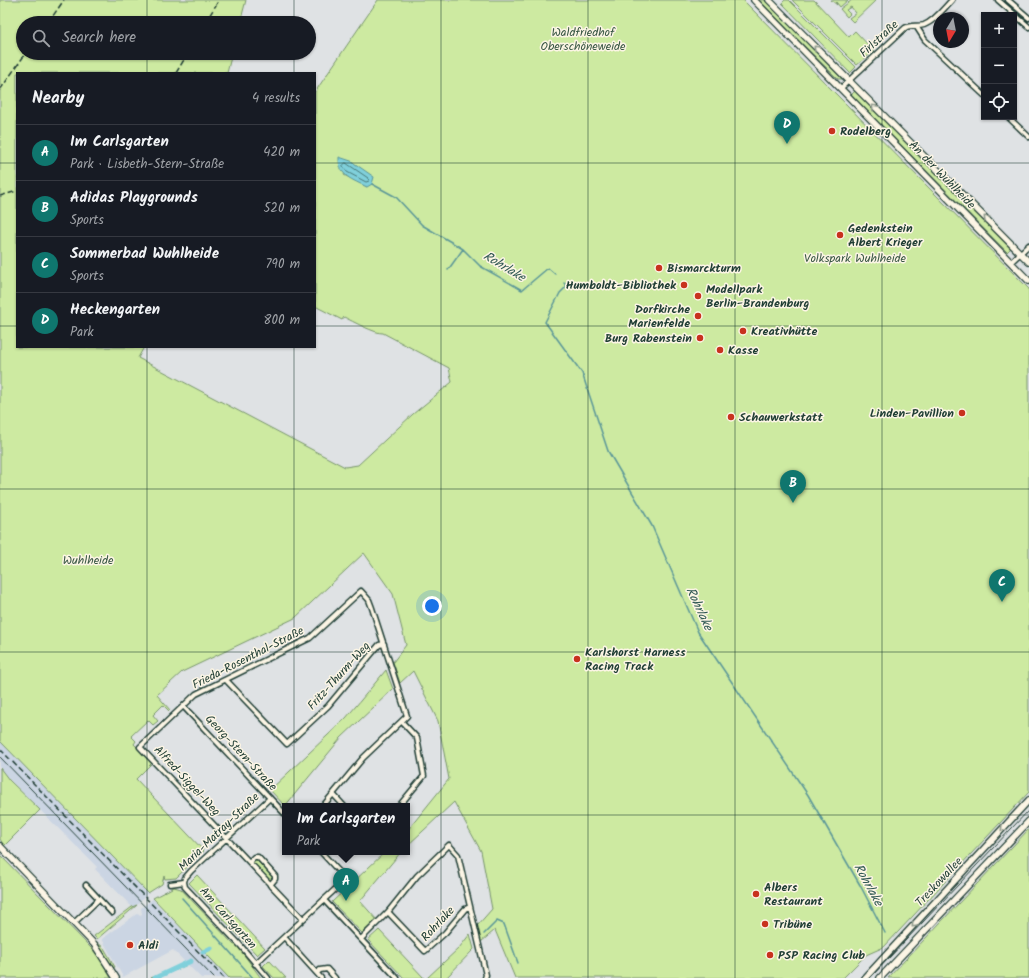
<!DOCTYPE html>
<meta charset="utf-8">
<style>
body{margin:0;font-family:Kalam,sans-serif;background:#20242c;color:#f1f3f6}
.controls{position:absolute;right:12px;top:12px;display:grid;overflow:hidden;border-radius:0px;box-shadow:0 1px 3px #0004}
.controls button{width:36px;height:36px;display:grid;place-items:center;padding:0;border:0;border-bottom:1px solid #363941;background:#171b24;color:#f1f3f6;font:20px sans-serif}
.compass{position:absolute;left:933px;top:12px;width:36px;height:36px;border-radius:50%;background:#171b24;box-shadow:0 1px 3px #0004;rotate:190deg}
.you{position:absolute;left:432px;top:606px;width:14px;height:14px;margin:-10px;border:3px solid #fff;border-radius:50%;background:#1a73e8;box-shadow:0 0 0 6px #1a73e833}
.badge{display:grid;place-items:center;width:26px;height:26px;border-radius:50%;background:#0f766e;color:#fff;font-size:13px;font-weight:700}
.pin{position:absolute;translate:-50% -33px;filter:drop-shadow(0 1px 2px #0008)}
.pin::after{content:'';position:absolute;top:21px;width:14px;height:12px;background:inherit;clip-path:polygon(0 0,100% 0,50% 100%)}
.popup{position:absolute;left:282px;top:803px;width:128px;height:52px;box-sizing:border-box;display:grid;place-content:center;border-radius:0px;background:#171b24;filter:drop-shadow(0 1px 3px #0005);font-size:13px;white-space:nowrap;color:#9ea1a6}
.popup b{font-size:15px;color:#f1f3f6}
.popup::after{content:'';position:absolute;left:50%;top:100%;margin-left:-8px;border:8px solid transparent;border-top-color:#171b24}
.list{margin:0;padding:0;list-style:none}
h2{display:flex;justify-content:space-between;align-items:center;height:52px;margin:0;padding:0 16px;font-size:17px}
h2 small{font-size:13px;font-weight:400;color:#9ea1a6}
.list li{display:grid;grid-template-columns:26px 1fr auto;gap:12px;align-items:center;box-sizing:border-box;height:56px;padding:0 16px;border-top:1px solid #363941}
.list b{display:block;font-size:15px;white-space:nowrap}
.list p{margin:0;font-size:13px;white-space:nowrap;color:#9ea1a6}
.list em{font-size:13px;font-style:normal;color:#9ea1a6}
.icon{flex:none;width:22px;height:22px;fill:none;stroke:currentColor;stroke-width:2;stroke-linecap:round;stroke-linejoin:round}
.map{position:relative;flex:none;width:1029px;height:978px;overflow:hidden}
.search{position:absolute;background:#171b24;box-shadow:0 1px 3px #0004;left:16px;top:16px;width:300px;height:44px;display:flex;align-items:center;gap:10px;box-sizing:border-box;padding:0 14px;border-radius:22px;color:#9ea1a6;font-size:15px}
.panel{position:absolute;background:#171b24;box-shadow:0 1px 3px #0004;left:16px;top:72px;width:300px;height:276px;border-radius:0px}
.map>svg:first-child{display:block}
.built{fill:#cbd5e3}
.green{fill:#cdeaa1;stroke:#76946a;fill-rule:evenodd}
.water{fill:#80d0db;stroke:#599598}
.lines{fill:none;stroke-linecap:round;stroke-linejoin:round}
.shore{stroke:#467877;stroke-width:1}
.stream{stroke:#599598;stroke-width:1.5}
.canal{stroke:#80d0db;stroke-width:5}
.street-casing{stroke:#1f3d34;stroke-width:7}
.secondary-casing{stroke:#1f3d34;stroke-width:8}
.street{stroke:#fcf5e5;stroke-width:4}
.secondary{stroke:#fcf5e5;stroke-width:5.5}
.tram{stroke:#1f3d34;stroke-width:1}
.rail{stroke:#1f3d34;stroke-width:1.5;stroke-dasharray:6 3;stroke-linecap:butt}
.oneway{stroke:#8e998c}
.grid{fill:none;stroke:#1f3d34;stroke-width:1;stroke-opacity:0.55}
.poi-dot{fill:#c8321e;stroke:#fcf5e5;stroke-width:1.5}
.labels{text-anchor:middle;dominant-baseline:central;stroke-width:3;stroke-linejoin:round;paint-order:stroke}
.park-label{font-size:12px;fill:#395744;stroke:#fcf5e5}
.street-label{font-size:12px;fill:#1f3d34;stroke:#fcf5e5}
.poi-label{font-size:12px;font-weight:bold;fill:#1f3d34;stroke:#fcf5e5;text-anchor:start}
.water-label{font-size:13px;font-style:italic;fill:#325a55;stroke:#fcf5e5}
</style>
<div class="map">
<svg width="1029" height="978" viewBox="0 0 1029 978">
<rect width="100%" height="100%" fill="#dfe2e4"/>
<filter id="ink" filterUnits="userSpaceOnUse"><feTurbulence type="fractalNoise" baseFrequency=".025" numOctaves="2"/><feDisplacementMap in="SourceGraphic" scale="8" xChannelSelector="R" yChannelSelector="G"/><feConvolveMatrix kernelMatrix="1 2 1 2 8 2 1 2 1" color-interpolation-filters="sRGB"/></filter>
<g filter="url(#ink)">
<path class="built" d="M0,741L148,893L137,905L132,907L95,869L97,867L9,779L0,768Z
M153,899L157,904L229,978H201L173,950L123,977L102,939L138,913L140,915L142,914L141,908Z"/>
<path class="green" d="M0,0H246L240,23H23V53H232L227,73H17V347H144L138,358L345,467L358,465L413,414L452,382L449,368L383,333C376,334 352,321 344,317L342,320L315,306V92L378,0H743L1029,289V792L884,947L866,955L843,978H515L495,930L481,942L477,926L492,909L481,851L454,802L407,846V831L449,779L438,721L413,671L400,683L393,662L406,645L393,594L364,553L295,618L182,672L157,695L170,710L169,711L163,705L153,715L158,721L153,725L148,720L131,736L136,741L134,744L152,763L136,779L204,851L176,878L165,879L164,876L162,884L148,893L0,741ZM351,161L359,167L367,187L344,175Z
M757,0H765L842,79H838Z
M785,0H789L856,67L850,73L782,3Z
M792,0H814L849,37L855,31L874,51L857,65Z
M831,0H848L840,7L836,2L837,5Z
M852,0H876L853,22L849,18L856,13L851,7L846,10L850,14L847,17L840,9Z
M855,91L1011,248L1007,252L851,95Z
M386,670L393,689L341,738L285,806L270,790L346,718Z
M0,768L9,780L40,810L4,846L0,839Z
M1029,829V978H888Z
M385,852H401L360,901L377,920L362,933L332,902Z
M0,855L93,950L100,959L111,978H0Z
M255,859L274,878L271,882L252,862Z
M197,875L265,948L257,955L189,883Z
M174,887L181,889L234,945L236,944L261,978H229L153,898Z
M137,905L97,939L94,936L132,907Z
M379,930L424,978H404L368,940Z
M470,934L474,949L446,978H427L459,948Z
M97,942L104,948L115,967L113,968Z
M269,960L286,978H274L263,966Z
M185,963L187,965L158,978H151Z"/>
<path class="water" d="M339,157L351,161L374,177L372,184L367,187C353,180 338,176 339,157Z"/>
<g class="lines">
<path class="shore" d="M346,163L368,178L369,181L366,182L347,172L343,166Z"/>
<path class="stream" d="M372,184L396,197L422,225L463,249
M448,270L463,249L480,266L522,290L548,268L555,274
M564,283L567,286L560,293L545,322L582,373L608,451L652,526L698,632L808,795L860,885L885,933
M182,898L253,978
M484,934L497,921L504,924L518,963"/>
<path class="canal" d="M203,952L211,948
M155,978L191,961"/>
<defs>
<path id="street" d="M998,0L1029,27
M1008,0L1029,18
M916,26L925,40L984,95
M841,88L905,28C911,24 917,27 924,25C935,21 944,8 952,0
M1008,117L1029,137
M1011,262L1029,245
M226,680L287,744L328,706L379,645L384,644
M183,706L285,814
M333,794L344,806
M399,806L424,776L417,738L402,722
M249,862L254,857H258L275,876V879L270,885
M184,882L185,878L191,871L270,798
M170,884L184,882L185,887L240,945L268,978
M86,885L99,899
M324,900L397,978
M388,912L425,951L445,933L465,909L470,907
M303,919L140,747L196,694L310,638L361,591L369,600L372,608L407,716L363,758L323,806
M74,923L99,899L112,913
M284,937L321,978
M361,939L388,912L417,876L449,845L458,855L486,975L485,978
M255,964L343,882L344,877L321,852
M317,973L320,970L327,969L335,978"/>
<path id="secondary" d="M754,0L1029,281
M769,0L1029,262
M0,846L94,944L116,978
M865,978L1029,800
M880,978L1029,821"/>
</defs>
<use href="#street" class="street-casing"/>
<use href="#secondary" class="secondary-casing"/>
<use href="#street" class="street"/>
<use href="#secondary" class="secondary"/>
<path class="tram" d="M0,757L214,978
M870,978L1029,810"/>
<path class="rail" d="M48,23L64,0
M205,23L219,0
M176,73L188,53
M0,90L26,53
M0,196L17,191
M0,749L224,978"/>
</g>
<defs><path id="oneway-chevron" d="M-2-3.5L2.5 0L-2 3.5" fill="none" stroke-width="1.6" stroke-linecap="round" stroke-linejoin="round"/></defs>
<g class="oneway">
<use href="#oneway-chevron" transform="translate(816 48) rotate(-134)"/>
<use href="#oneway-chevron" transform="translate(874 107) rotate(-135)"/>
<use href="#oneway-chevron" transform="translate(986 218) rotate(-135)"/>
<use href="#oneway-chevron" transform="translate(1003 829) rotate(133)"/>
<use href="#oneway-chevron" transform="translate(914 925) rotate(133)"/>
</g>
</g>
<path class="grid" d="M147,0V23M294,0V23M441,0V978M588,0V978M735,0V978M882,0V978M147,53V73M294,53V73M0,163H17M315,163H1029M0,326H17M315,326H1029M147,347V978M294,347V978M0,489H1029M0,652H1029M0,815H1029"/>
<g class="poi-dot">
<circle cx="832" cy="131" r="4"/>
<circle cx="840" cy="235" r="4"/>
<circle cx="659" cy="268" r="4"/>
<circle cx="684" cy="285" r="4"/>
<circle cx="698" cy="296" r="4"/>
<circle cx="698" cy="316" r="4"/>
<circle cx="743" cy="331" r="4"/>
<circle cx="700" cy="338" r="4"/>
<circle cx="720" cy="350" r="4"/>
<circle cx="962" cy="413" r="4"/>
<circle cx="731" cy="417" r="4"/>
<circle cx="577" cy="659" r="4"/>
<circle cx="756" cy="894" r="4"/>
<circle cx="765" cy="924" r="4"/>
<circle cx="130" cy="945" r="4"/>
<circle cx="770" cy="955" r="4"/>
</g>
<g class="labels">
<g class="park-label">
<text x="583" y="32">Waldfriedhof<tspan x="583" dy="14">Oberschöneweide</tspan></text>
<text x="855" y="258">Volkspark Wuhlheide</text>
<text x="88" y="560">Wuhlheide</text>
</g>
<g class="street-label">
<text transform="translate(879 39) rotate(-43)">Firlstraße</text>
<text transform="translate(942 175) rotate(46)">An der Wuhlheide</text>
<text transform="translate(248 658) rotate(-27)">Frieda-Rosenthal-Straße</text>
<text transform="translate(339 676) rotate(-48)">Fritz-Thurm-Weg</text>
<text transform="translate(241 753) rotate(47)">Georg-Stern-Straße</text>
<text transform="translate(187 781) rotate(47)">Alfred-Siggel-Weg</text>
<text transform="translate(219 832) rotate(-44)">Maria-Matray-Straße</text>
<text transform="translate(939 882) rotate(-47)">Treskowallee</text>
<text transform="translate(228 918) rotate(48)">Am Carlsgarten</text>
<text transform="translate(438 924) rotate(-47)">Rohrlake</text>
</g>
<g class="poi-label">
<text x="840" y="131">Rodelberg</text>
<text x="848" y="228">Gedenkstein<tspan x="848" dy="14">Albert Krieger</tspan></text>
<text x="667" y="268">Bismarckturm</text>
<text x="676" y="285" text-anchor="end">Humboldt-Bibliothek</text>
<text x="706" y="289">Modellpark<tspan x="706" dy="14">Berlin-Brandenburg</tspan></text>
<text x="690" y="309" text-anchor="end">Dorfkirche<tspan x="690" dy="14">Marienfelde</tspan></text>
<text x="751" y="331">Kreativhütte</text>
<text x="692" y="338" text-anchor="end">Burg Rabenstein</text>
<text x="728" y="350">Kasse</text>
<text x="954" y="413" text-anchor="end">Linden-Pavillion</text>
<text x="739" y="417">Schauwerkstatt</text>
<text x="585" y="652">Karlshorst Harness<tspan x="585" dy="14">Racing Track</tspan></text>
<text x="764" y="887">Albers<tspan x="764" dy="14">Restaurant</tspan></text>
<text x="773" y="924">Tribüne</text>
<text x="138" y="945">Aldi</text>
<text x="778" y="955">PSP Racing Club</text>
</g>
<g class="water-label">
<text transform="translate(504 267) rotate(31)">Rohrlake</text>
<text transform="translate(699 609) rotate(65)">Rohrlake</text>
<text transform="translate(868 885) rotate(61)">Rohrlake</text>
</g>
</g>
</svg>
<div class="controls">
<button>+</button>
<button>−</button>
<button><svg class="icon" aria-label="locate" viewBox="0 0 24 24"><circle cx="12" cy="12" r="6"/><path d="M12 2v4M12 18v4M2 12h4M18 12h4"/></svg></button>
</div>
<svg class="compass" viewBox="-18 -18 36 36"><path d="M0-13l5 13h-10z" fill="#e53935"/><path d="M0 13l5-13h-10z" fill="#9ea1a6"/></svg>
<div class="you"></div>
<div class="pin badge" style="left:346px;top:901px">A</div>
<div class="popup"><b>Im Carlsgarten</b>Park</div>
<div class="pin badge" style="left:793px;top:503px">B</div>
<div class="pin badge" style="left:1002px;top:602px">C</div>
<div class="pin badge" style="left:787px;top:144px">D</div>
<div class="search"><svg class="icon" aria-label="search" viewBox="0 0 24 24"><circle cx="10" cy="10" r="6"/><path d="M15 15l6 6"/></svg>Search here</div>
<section class="panel">
<h2>Nearby<small>4 results</small></h2>
<ul class="list">
<li><span class="badge">A</span><div><b>Im Carlsgarten</b><p>Park · Lisbeth-Stern-Straße</p></div><em>420 m</em></li>
<li><span class="badge">B</span><div><b>Adidas Playgrounds</b><p>Sports</p></div><em>520 m</em></li>
<li><span class="badge">C</span><div><b>Sommerbad Wuhlheide</b><p>Sports</p></div><em>790 m</em></li>
<li><span class="badge">D</span><div><b>Heckengarten</b><p>Park</p></div><em>800 m</em></li>
</ul>
</section>
</div>
